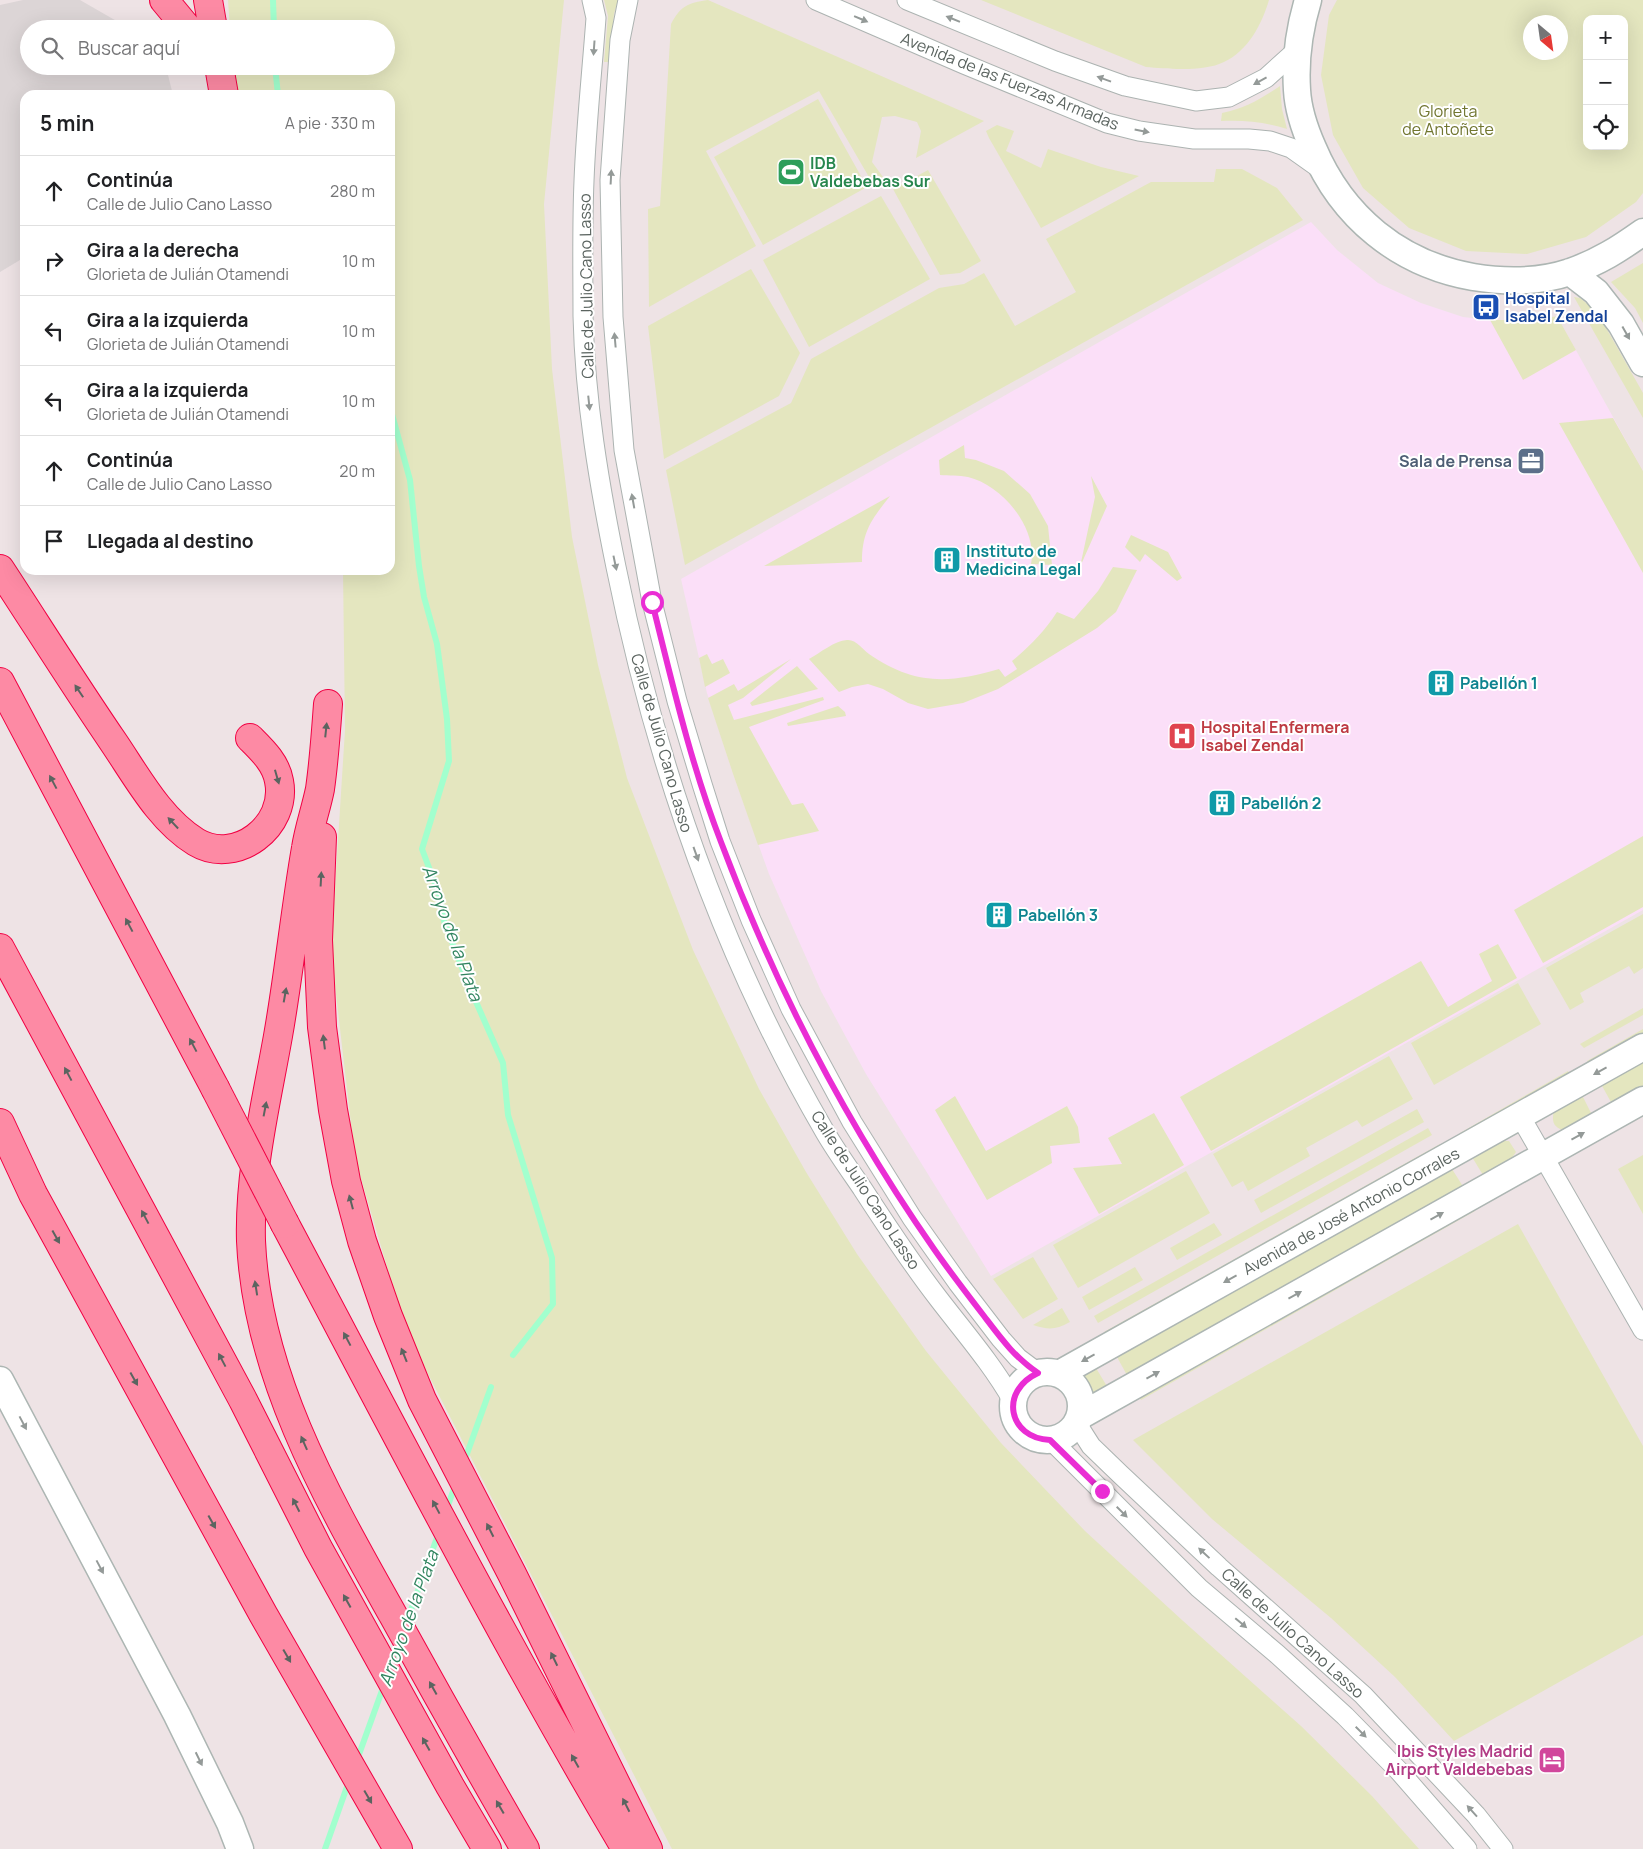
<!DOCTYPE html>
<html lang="es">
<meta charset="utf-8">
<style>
body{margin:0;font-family:Manrope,sans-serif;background:#f2f2f2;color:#202124}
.controls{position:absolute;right:15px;top:15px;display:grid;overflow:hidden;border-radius:10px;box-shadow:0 5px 20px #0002}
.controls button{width:45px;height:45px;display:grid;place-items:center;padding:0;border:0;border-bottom:1px solid #e0e0e0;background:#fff;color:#202124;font:25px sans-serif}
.compass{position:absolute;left:1523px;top:15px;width:45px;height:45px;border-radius:50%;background:#fff;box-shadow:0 5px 20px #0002;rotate:151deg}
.stop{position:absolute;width:15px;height:15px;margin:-11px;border:4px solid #ea2dd4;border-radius:50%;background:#fff}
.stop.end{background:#ea2dd4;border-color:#fff;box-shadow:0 1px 5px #0008}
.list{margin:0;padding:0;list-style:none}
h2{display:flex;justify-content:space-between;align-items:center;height:65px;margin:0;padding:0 20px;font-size:21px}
h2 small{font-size:16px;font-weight:400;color:#757577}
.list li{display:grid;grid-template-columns:32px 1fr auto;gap:15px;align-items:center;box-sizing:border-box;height:70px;padding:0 20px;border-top:1px solid #e0e0e0}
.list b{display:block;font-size:19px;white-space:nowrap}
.list p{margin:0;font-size:16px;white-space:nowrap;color:#757577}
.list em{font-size:16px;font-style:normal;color:#757577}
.icon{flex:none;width:28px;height:28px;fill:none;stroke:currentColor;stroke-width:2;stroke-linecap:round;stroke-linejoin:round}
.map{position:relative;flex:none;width:1643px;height:1849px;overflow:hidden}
.search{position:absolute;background:#fff;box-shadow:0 5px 20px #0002;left:20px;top:20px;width:375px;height:55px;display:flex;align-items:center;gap:12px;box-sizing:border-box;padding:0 18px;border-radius:28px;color:#757577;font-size:19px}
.panel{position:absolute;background:#fff;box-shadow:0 5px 20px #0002;left:20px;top:90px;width:375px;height:485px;border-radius:15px}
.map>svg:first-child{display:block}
.industrial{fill:#dcd5d6}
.medical{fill:#fbdff8}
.green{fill:#e4e6bf;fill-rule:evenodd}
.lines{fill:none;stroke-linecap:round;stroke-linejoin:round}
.stream{stroke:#a2ffce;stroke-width:6}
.street-casing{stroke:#acb3b1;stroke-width:21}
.secondary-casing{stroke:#adb6b3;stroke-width:29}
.highway-casing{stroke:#f10043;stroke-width:30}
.street{stroke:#fff;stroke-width:19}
.secondary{stroke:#fff;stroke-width:26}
.highway{stroke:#fd8aa4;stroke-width:28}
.highway-bridge-casing{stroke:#f10043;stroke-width:30;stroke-linecap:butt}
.highway-bridge{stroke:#fd8aa4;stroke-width:28}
.oneway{fill:#949a98}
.oneway2{fill:#5b6460}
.route{stroke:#ea2dd4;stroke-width:6}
.labels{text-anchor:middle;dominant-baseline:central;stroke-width:4;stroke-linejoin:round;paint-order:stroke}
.street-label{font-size:16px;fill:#5b6460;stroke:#fff}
.park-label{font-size:16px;fill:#717630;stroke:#fff}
.leisure-label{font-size:16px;font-weight:bold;fill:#27864d;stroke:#fff;text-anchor:start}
.transit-label{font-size:16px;font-weight:bold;fill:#164399;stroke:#fff;text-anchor:start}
.service-label{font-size:16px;font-weight:bold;fill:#4e5e75;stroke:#fff;text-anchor:end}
.culture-label{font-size:16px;font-weight:bold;fill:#0d838f;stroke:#fff;text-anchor:start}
.health-label{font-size:16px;font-weight:bold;fill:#be3a42;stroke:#fff;text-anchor:start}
.hotel-label{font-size:16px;font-weight:bold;fill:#b23c85;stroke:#fff;text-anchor:end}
.water-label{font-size:18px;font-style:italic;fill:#328560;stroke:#fff}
</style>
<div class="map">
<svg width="1643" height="1849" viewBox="0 0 1643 1849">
<rect width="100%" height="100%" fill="#eee3e5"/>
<path class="industrial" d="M23,0H80L120,23L126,29H29V66H162L167,71L173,95H25V257L0,272V5Z"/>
<path class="medical" d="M1311,222L1337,250L1378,283L1421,303L1463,317L1490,320H1537L1557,316L1643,471V910L991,1276L866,1074L821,991L769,874L733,774L707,693L681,579Z"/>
<path class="green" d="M228,0H564L544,204L552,369L572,537L598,665L627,778L693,950L759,1089L806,1172L857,1254L926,1351L1001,1443L1085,1531L1182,1620L1301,1726L1372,1796L1419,1849H672L406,1331L355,1158L331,951L345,730L343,570H390V95H235L233,66H386V29H230Z
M604,0H618L614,14L609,62H604L608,16Z
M708,0L984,121L916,158L921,131L917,122L895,116L882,117L872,162L883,177L873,184L819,91L706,151L756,246L649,307L648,209L660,206L671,24C681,6 687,3 708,0Z
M981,0H1269C1262,24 1248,51 1224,62C1204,72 1168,69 1146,67Z
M1337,0H1643V193L1636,202L1586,237L1527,254L1466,251L1409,228L1363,188L1333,135L1321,75L1329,15ZM1587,19H1624V146H1587ZM1560,22V52H1530V22Z
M1280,86L1282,109L1287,129C1265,122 1245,120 1221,121L1222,113C1246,108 1259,100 1280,86Z
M818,99L867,187L763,245L714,157Z
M997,125L1014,131L1006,151L1041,168L1048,149L1101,167L1139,176L1041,228L989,138L986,131Z
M1216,169H1242L1277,188L1303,220L685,565L666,470L791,403L811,359L939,288L964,284L984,273L1015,326L1076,292L1046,239L1151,182H1214Z
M928,170L981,261L960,273L940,275L893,189Z
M881,196L930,279L809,347L763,260Z
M1643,263V323L1635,308L1611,282Z
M751,269L800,353L779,396L664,459L648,326Z
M1574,297L1580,298L1590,306L1601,319L1643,393V418Z
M1557,316L1576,350L1523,380L1490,320H1537Z
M1613,418L1643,471V573L1559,423Z
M964,445L965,458L976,460L1004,471L1030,494L1048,526L1052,565L1031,564C1038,528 1002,485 968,477C959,475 949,476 940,475L939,460Z
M1091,476L1107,506L1080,567L1095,497Z
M890,496C872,519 862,531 862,562L764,566Z
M1131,535L1168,552L1182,578L1177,581L1145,554L1140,562L1125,547Z
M1113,567L1137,570L1116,612L1097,628L998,689L963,703L928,709L908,703L883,689L868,684L852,687L839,692L809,659C820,653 834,641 847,640C856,639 862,649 869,654C914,685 948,684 999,669L1005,677L1017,669L1012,661C1030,646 1044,632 1057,612L1074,619L1098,591Z
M707,654L712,664L723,659L730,673L705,687L699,658Z
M791,659L743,698L728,705L734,720L823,697L824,700L749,727L792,805L803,803L819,831L758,845L733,774L708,698L734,684L738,691Z
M797,666L818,689L752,706L750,703Z
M838,706L845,712L846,716L788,726L787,723Z
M1643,836V907L1543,963L1514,910Z
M1643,914V968L1634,974L1629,966L1580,993L1584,1002L1570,1010L1546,968Z
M1498,944L1517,978L1211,1151L1180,1097L1421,961L1448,1007L1492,981L1479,954Z
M1518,983L1541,1024L1434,1085L1411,1043Z
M1643,1008V1015L1584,1048L1580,1044Z
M1643,1029V1034L1589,1064L1587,1061Z
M1389,1056L1413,1099L1362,1127L1357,1120L1306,1148L1310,1156L1248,1191L1243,1181L1232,1187L1213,1154Z
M1643,1061V1087L1612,1104L1601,1084Z
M1568,1071L1570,1075L1462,1136L1460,1133Z
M1582,1095L1592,1115L1565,1131C1554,1128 1551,1122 1554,1111Z
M955,1096L986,1151L1067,1106L1078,1127L1080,1143L1050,1146L1052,1163L987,1200L935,1110Z
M1417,1109L1424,1122L1261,1213L1254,1200Z
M1154,1113L1184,1165L1099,1214L1073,1168L1122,1164L1108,1138Z
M1428,1128L1432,1135L1098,1323L1094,1316Z
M1500,1141H1509L1516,1152L1511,1159L1483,1175L1472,1157Z
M1440,1144L1442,1148L1106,1336L1104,1332Z
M1643,1155V1214L1618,1169Z
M1452,1169L1464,1188L1128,1377L1117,1357Z
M1186,1171L1210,1213L1078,1288L1053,1245Z
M1473,1207L1475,1211L1141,1400L1139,1396Z
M1214,1223L1222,1235L1177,1260L1170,1248Z
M1518,1224L1643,1446V1635L1454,1741L1395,1677L1331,1618L1212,1519L1133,1440Z
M1033,1257L1058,1299L1023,1319L993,1279Z
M1135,1267L1143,1280L1089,1310L1082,1297Z
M1062,1308L1070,1322C1055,1330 1049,1330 1033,1325Z
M1096,1368L1108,1388L1089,1400L1077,1379Z"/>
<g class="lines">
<path class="stream" d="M273,0L274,29
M275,66L278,95
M390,407L410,480L419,566L424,597L437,644L447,719L449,761L422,849L440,897L444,921L469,986L503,1063L508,1115L552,1258L553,1304L513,1355
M464,1462L491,1387
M446,1511L456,1483
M407,1621L439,1532
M391,1664L399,1643
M357,1760L384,1685
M325,1849L349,1781"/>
<defs>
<path id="street" d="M592,0L596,18C592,72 586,127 584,181C582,226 583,271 583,316C585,401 599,484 616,567C656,765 723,957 825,1132C836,1151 849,1169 862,1188C886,1225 911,1263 938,1298C964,1332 992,1364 1013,1401
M628,0L620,40L610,180L613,317L624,450L652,602L677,701L702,784L720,841L751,920L791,1009L852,1122L912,1218L958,1283L1001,1339L1018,1358L1038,1373
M816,0L964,64L1107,123L1139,131L1194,139H1249L1270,141L1291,148L1322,170
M907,0L1055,61L1125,86L1196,101L1229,97L1266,78L1297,50
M1520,1116L1643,1330
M1077,1424L1091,1446L1120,1474L1219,1567L1363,1695L1476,1815L1503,1849
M1051,1440L1199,1588L1277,1654L1345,1716L1399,1771L1467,1849"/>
<path id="secondary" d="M1308,0C1299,30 1295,59 1297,90C1298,109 1305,130 1313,148C1342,217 1399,264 1473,277C1504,282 1540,282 1570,272C1599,262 1619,249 1643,232
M1570,272L1596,292L1621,324L1643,363
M1013 1406a34 34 0 1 1 68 0a34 34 0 1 1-68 0Z
M1059,1374L1643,1047
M0,1380L177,1715L230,1823L240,1849
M1080,1416L1643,1100"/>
<path id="highway" d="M164,0L188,29
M208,0L213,29
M219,66L224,95
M0,569C38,627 75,686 114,743C137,777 160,820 196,842C236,866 288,826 279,781C276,763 262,750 250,738
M0,682L215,1088
M328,704C326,732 324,761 320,789C316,809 309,828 306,848C295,911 289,974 278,1036C266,1104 249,1172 251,1241C257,1377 328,1499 393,1615C436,1693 480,1771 525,1849
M322,837L318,940L322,1027L333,1110L346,1181L362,1241L388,1316L422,1400L512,1574L648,1849
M0,948L243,1400L318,1548L450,1786L487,1849
M0,1123L33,1194L263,1614L398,1849
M285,1224C396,1433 505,1645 626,1849"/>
</defs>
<use href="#street" class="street-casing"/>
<use href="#secondary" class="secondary-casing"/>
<use href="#highway" class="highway-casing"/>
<use href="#street" class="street"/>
<use href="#secondary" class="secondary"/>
<use href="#highway" class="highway"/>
<defs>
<path id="highway-bridge" d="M215,1088L285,1224"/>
</defs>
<use href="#highway-bridge" class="highway-bridge-casing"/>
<use href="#highway-bridge" class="highway-bridge"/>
</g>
<defs><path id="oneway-solid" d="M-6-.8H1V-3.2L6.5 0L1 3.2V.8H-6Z" transform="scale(1.25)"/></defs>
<g class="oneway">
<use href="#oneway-solid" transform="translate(861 19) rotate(23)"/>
<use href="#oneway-solid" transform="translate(953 19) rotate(-158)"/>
<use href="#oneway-solid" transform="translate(594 48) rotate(94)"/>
<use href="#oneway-solid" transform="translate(1104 79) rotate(-160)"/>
<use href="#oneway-solid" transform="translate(1260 81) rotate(151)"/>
<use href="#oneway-solid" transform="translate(1142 131) rotate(11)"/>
<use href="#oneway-solid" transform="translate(611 177) rotate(-87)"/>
<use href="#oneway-solid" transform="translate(1626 333) rotate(61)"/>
<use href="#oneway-solid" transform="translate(615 340) rotate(-95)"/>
<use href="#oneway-solid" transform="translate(589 403) rotate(84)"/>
<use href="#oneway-solid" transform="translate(633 501) rotate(-100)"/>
<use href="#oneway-solid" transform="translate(615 563) rotate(78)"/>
<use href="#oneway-solid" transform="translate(696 854) rotate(70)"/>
<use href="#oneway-solid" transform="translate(1600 1071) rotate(151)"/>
<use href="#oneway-solid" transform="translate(1578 1136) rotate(-29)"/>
<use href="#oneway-solid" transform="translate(1437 1216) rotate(-29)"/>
<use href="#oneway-solid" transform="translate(1230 1279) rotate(151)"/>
<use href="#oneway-solid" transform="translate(1295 1295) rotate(-29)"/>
<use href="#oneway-solid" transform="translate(1088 1358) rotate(151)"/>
<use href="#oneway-solid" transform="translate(1153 1375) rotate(-29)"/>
<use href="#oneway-solid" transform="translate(23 1423) rotate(62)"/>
<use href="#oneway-solid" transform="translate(1122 1512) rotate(45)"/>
<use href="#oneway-solid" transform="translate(1204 1553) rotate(-137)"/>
<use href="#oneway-solid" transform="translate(100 1567) rotate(62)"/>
<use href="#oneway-solid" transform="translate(1241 1623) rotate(40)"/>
<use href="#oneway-solid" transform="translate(1361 1732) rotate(45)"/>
<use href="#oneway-solid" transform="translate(199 1759) rotate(64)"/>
<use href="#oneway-solid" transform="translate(1472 1811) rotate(-132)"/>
</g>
<g class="oneway2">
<use href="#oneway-solid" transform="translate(79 691) rotate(-124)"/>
<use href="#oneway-solid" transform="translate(326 730) rotate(-84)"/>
<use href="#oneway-solid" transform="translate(277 777) rotate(74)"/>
<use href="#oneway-solid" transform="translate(53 782) rotate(-118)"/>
<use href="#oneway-solid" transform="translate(173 823) rotate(-133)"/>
<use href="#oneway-solid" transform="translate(321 879) rotate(-87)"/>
<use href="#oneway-solid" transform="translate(129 925) rotate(-118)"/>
<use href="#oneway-solid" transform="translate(285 995) rotate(-80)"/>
<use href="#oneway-solid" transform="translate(324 1042) rotate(-97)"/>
<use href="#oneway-solid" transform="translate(193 1045) rotate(-118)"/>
<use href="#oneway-solid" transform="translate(68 1074) rotate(-118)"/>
<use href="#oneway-solid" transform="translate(265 1109) rotate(-79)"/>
<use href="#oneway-solid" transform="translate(351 1202) rotate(-105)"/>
<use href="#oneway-solid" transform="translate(145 1217) rotate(-118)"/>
<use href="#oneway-solid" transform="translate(56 1237) rotate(61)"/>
<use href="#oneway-solid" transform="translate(256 1288) rotate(-99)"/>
<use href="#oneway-solid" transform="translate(347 1339) rotate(-118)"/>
<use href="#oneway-solid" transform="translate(404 1355) rotate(-112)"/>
<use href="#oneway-solid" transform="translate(222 1360) rotate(-118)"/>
<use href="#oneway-solid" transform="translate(134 1379) rotate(61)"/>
<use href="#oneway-solid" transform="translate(304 1443) rotate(-114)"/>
<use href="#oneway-solid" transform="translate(296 1505) rotate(-117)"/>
<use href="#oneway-solid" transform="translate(436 1507) rotate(-118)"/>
<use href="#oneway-solid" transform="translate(212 1522) rotate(61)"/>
<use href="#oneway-solid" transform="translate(490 1530) rotate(-117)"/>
<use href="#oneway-solid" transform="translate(347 1601) rotate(-119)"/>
<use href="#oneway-solid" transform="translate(287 1656) rotate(60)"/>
<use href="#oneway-solid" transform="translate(554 1659) rotate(-116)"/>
<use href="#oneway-solid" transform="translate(433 1688) rotate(-119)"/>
<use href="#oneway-solid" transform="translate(426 1744) rotate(-119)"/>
<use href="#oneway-solid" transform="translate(575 1761) rotate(-119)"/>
<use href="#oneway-solid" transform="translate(368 1797) rotate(60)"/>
<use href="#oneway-solid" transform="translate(626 1805) rotate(-117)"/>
<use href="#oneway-solid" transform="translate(500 1807) rotate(-120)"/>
</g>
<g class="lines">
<path class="route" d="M652,602C672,682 691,765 721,842C775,986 846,1123 934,1249C950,1272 967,1294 984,1316C1000,1337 1015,1358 1038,1373C999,1391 1008,1438 1050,1440L1102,1491"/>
</g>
<defs>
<symbol id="stadium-square" viewBox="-11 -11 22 22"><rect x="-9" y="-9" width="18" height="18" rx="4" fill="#2e9e5b" stroke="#fff"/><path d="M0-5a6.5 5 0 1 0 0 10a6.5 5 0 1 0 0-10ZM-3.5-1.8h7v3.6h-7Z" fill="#fff"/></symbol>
<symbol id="bus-square" viewBox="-11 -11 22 22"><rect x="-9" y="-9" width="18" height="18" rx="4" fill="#1a4fb4" stroke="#fff"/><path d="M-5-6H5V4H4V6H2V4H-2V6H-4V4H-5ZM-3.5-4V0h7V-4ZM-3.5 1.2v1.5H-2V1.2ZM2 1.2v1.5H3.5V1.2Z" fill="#fff"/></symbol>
<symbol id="office-square" viewBox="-11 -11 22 22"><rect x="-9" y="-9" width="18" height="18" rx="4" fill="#5c6f8a" stroke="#fff"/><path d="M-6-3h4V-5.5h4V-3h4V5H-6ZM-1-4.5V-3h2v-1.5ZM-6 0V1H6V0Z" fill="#fff"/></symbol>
<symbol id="building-square" viewBox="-11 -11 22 22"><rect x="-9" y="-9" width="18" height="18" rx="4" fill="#0f9aa8" stroke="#fff"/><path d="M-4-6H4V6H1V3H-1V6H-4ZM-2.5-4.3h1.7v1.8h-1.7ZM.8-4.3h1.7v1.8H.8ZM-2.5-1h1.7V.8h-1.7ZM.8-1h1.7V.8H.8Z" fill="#fff"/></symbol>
<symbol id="hospital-square" viewBox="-11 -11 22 22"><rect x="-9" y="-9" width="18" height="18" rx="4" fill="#e0444e" stroke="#fff"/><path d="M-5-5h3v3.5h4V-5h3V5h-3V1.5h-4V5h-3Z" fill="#fff"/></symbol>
<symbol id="hotel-square" viewBox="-11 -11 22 22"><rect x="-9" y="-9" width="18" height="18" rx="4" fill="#d1479c" stroke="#fff"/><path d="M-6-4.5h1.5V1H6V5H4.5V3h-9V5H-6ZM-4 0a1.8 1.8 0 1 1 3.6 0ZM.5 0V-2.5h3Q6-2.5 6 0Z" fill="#fff"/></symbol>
</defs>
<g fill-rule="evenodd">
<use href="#stadium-square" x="775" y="156" width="32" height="32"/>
<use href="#bus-square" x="1470" y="291" width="32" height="32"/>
<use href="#office-square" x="1515" y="445" width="32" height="32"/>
<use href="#building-square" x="931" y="544" width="32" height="32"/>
<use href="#building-square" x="1425" y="667" width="32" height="32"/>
<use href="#hospital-square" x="1166" y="720" width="32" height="32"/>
<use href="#building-square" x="1206" y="787" width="32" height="32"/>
<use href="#building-square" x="983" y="899" width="32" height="32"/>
<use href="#hotel-square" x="1536" y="1744" width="32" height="32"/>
</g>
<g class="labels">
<g class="street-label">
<text transform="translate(1010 81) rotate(22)">Avenida de las Fuerzas Armadas</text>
<text transform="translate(586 286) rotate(-91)">Calle de Julio Cano Lasso</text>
<text transform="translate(662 743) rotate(74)">Calle de Julio Cano Lasso</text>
<text transform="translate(866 1190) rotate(57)">Calle de Julio Cano Lasso</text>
<text transform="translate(1351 1211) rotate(-29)">Avenida de José Antonio Corrales</text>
<text transform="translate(1293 1633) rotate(42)">Calle de Julio Cano Lasso</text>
</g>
<g class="park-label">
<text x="1448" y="111">Glorieta<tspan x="1448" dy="18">de Antoñete</tspan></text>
</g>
<g class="leisure-label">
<text x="810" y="163">IDB<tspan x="810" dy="18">Valdebebas Sur</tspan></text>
</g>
<g class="transit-label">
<text x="1505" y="298">Hospital<tspan x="1505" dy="18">Isabel Zendal</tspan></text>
</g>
<g class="service-label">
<text x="1512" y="461">Sala de Prensa</text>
</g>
<g class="culture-label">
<text x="966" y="551">Instituto de<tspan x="966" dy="18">Medicina Legal</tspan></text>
<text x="1460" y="683">Pabellón 1</text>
<text x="1241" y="803">Pabellón 2</text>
<text x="1018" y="915">Pabellón 3</text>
</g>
<g class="health-label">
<text x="1201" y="727">Hospital Enfermera<tspan x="1201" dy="18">Isabel Zendal</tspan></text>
</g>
<g class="hotel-label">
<text x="1533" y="1751">Ibis Styles Madrid<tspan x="1533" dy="18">Airport Valdebebas</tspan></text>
</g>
<g class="water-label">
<text transform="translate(453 933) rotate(70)">Arroyo de la Plata</text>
<text transform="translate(408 1618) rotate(-70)">Arroyo de la Plata</text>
</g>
</g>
</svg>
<div class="controls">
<button>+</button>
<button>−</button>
<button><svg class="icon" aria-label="locate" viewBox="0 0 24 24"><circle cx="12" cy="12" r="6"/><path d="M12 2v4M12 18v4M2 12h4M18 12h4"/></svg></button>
</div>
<svg class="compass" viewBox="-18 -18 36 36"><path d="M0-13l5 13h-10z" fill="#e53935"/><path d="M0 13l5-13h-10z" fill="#757577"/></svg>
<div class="stop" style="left:652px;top:602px"></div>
<div class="stop end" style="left:1102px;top:1491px"></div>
<div class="search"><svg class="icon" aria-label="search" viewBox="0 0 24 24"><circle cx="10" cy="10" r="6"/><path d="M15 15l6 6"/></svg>Buscar aquí</div>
<section class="panel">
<h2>5 min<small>A pie · 330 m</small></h2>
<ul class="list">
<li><svg class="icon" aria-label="ahead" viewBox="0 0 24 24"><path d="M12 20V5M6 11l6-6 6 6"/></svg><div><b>Continúa</b><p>Calle de Julio Cano Lasso</p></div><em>280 m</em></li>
<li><svg class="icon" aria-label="right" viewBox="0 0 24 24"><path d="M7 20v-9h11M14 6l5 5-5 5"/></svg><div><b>Gira a la derecha</b><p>Glorieta de Julián Otamendi</p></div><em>10 m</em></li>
<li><svg class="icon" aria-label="left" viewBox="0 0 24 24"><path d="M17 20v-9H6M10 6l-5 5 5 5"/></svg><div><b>Gira a la izquierda</b><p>Glorieta de Julián Otamendi</p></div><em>10 m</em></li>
<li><svg class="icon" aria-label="left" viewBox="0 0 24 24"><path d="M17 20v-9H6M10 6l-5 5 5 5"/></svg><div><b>Gira a la izquierda</b><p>Glorieta de Julián Otamendi</p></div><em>10 m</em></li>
<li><svg class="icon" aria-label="ahead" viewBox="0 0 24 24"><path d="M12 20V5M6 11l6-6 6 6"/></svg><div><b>Continúa</b><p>Calle de Julio Cano Lasso</p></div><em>20 m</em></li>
<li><svg class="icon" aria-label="arrive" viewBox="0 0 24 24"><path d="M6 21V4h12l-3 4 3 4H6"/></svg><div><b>Llegada al destino</b></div></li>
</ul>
</section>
</div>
